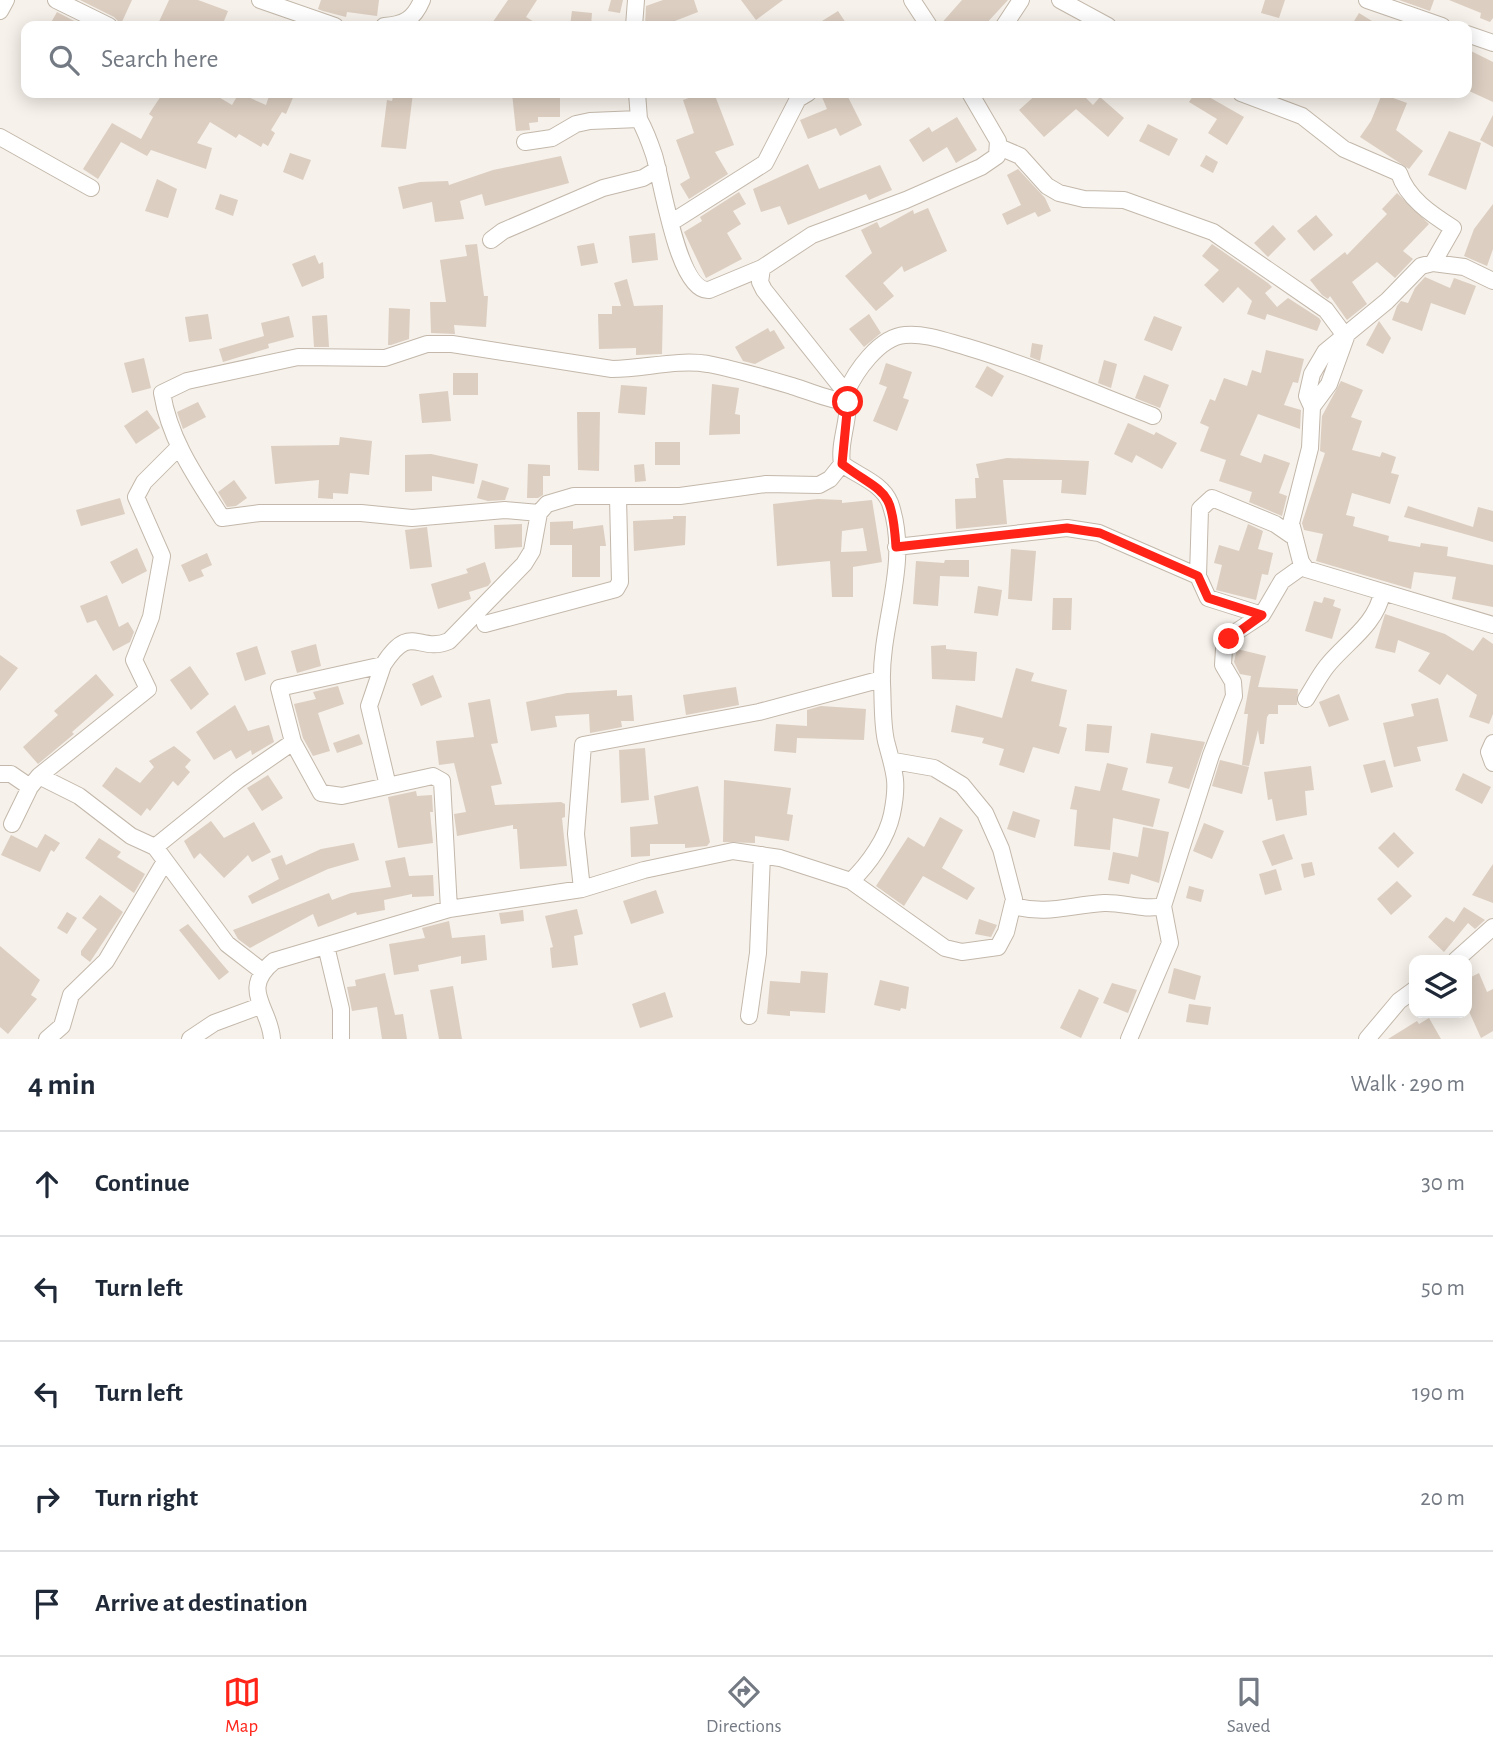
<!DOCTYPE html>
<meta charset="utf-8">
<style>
body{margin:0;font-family:"Alegreya Sans",sans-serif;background:#f2f2f3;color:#1f2937}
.controls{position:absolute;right:21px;bottom:21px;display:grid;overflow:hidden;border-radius:14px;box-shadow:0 4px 18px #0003}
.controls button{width:63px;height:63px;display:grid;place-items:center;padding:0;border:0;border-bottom:2px solid #e0e1e3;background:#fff;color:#1f2937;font:35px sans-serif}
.stop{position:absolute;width:21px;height:21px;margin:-16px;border:5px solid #ff2318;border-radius:50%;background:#fff}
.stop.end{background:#ff2318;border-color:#fff;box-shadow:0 2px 7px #0008}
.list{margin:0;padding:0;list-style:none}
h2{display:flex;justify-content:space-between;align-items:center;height:91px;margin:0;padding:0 28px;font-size:30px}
h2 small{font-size:23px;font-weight:400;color:#747a83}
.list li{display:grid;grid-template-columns:46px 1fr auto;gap:21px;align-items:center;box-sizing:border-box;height:105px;padding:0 28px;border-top:2px solid #e0e1e3}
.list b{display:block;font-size:26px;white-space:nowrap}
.list em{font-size:23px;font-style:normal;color:#747a83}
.icon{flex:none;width:38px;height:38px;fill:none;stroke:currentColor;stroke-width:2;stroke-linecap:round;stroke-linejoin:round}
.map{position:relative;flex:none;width:1493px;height:1039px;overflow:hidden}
.search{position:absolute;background:#fff;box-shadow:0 4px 18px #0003;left:21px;right:21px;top:21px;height:77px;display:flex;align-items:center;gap:18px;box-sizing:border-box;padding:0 24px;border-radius:14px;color:#747a83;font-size:26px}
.sheet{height:616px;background:#fff}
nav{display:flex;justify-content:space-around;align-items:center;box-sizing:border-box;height:98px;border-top:2px solid #e0e1e3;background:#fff;font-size:19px;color:#747a83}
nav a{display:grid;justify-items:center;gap:4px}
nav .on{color:#ff2318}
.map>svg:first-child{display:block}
.building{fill:#dccec1;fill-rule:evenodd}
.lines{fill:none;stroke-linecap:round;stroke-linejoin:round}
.street-casing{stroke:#c3b8ab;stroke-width:18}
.street{stroke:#fff;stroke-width:16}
.route{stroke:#ff2318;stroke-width:9}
</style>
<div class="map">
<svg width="1493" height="1039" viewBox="0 0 1493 1039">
<rect width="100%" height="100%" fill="#f6f1ea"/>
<path class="building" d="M80,0H132L121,24L114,17Z
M169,0H198L228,11L222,26H157Z
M321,0H379L377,16L347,12L346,17L323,11L318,9Z
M508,0H537L526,17L541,26H490Z
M611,0H623L620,13L608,11Z
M663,0H694L698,12L662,26H645L646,6Z
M741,0H783L756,20Z
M962,0H1008L984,26H939Z
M1265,0H1285L1279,18L1261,13Z
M1399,0H1434L1430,11Z
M1449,0H1493V18L1490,22L1480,18L1481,13Z
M572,11L592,13L591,26H570Z
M838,11L848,26H814Z
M57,12L82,25L81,26H49Z
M1359,13L1380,26H1351Z
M1467,49L1493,62V102L1467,90Z
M163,93H212L232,105L239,93L266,105L270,93H295L286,114L282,112L271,130L275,133L268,146L263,143L261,147L239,134L236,138L210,122L197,143L212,148L206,169L151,150L147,156L121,142L98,179L83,169L112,123L141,139L153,117L149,114Z
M394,93H413L406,149L381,147L387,100L392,101Z
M512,93H560V117H538V122L529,123L530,130L516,131Z
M703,93H714L734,145L715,152L728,174L689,199L680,184L690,178L676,140L694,133L683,100Z
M831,93H846L862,125L840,136L836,128L808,139L800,120L827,109L822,97Z
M1038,93H1081L1093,105L1100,97L1124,118L1108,137L1076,109L1044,137L1019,110Z
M1195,93H1202L1244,117L1227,145L1208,133L1217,119L1189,102Z
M1382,94L1407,103L1396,130L1423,151L1409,169L1360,137L1371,121Z
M1493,115V147L1480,140Z
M957,117L977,150L956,163L947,147L923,162L909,140L929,127L932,132Z
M1148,124L1178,139L1169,156L1139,141Z
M1449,131L1481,143L1466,190L1428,175Z
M290,153L311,160L303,180L283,172Z
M1206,155L1218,162L1213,173L1200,166Z
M561,156L569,183L485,206L482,194L460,201L464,219L435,222L432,202L403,209L398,187L420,182L448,181L449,185L493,170Z
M808,164L819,189L880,165L892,190L869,200L866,194L788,225L780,206L761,212L753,189Z
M1018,169L1045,198L1051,211L1038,217L1035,212L1007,225L1002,214L1021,205L1007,175Z
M157,179L177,189L168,218L145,211Z
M739,192L746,204L733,211L741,224L727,233L742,259L706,278L684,232L702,221L700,217Z
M1397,193L1429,224L1403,251L1413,259L1395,278L1377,262L1352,282L1367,304L1347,320L1330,296L1328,299L1322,295L1310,280L1345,252L1347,255L1387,214L1382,209Z
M220,194L238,200L233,216L215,209Z
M1493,204V249L1487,266L1464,256L1474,229Z
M928,208L947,251L904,272L902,266L883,283L894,296L876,311L845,276L872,253L861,230L877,222L880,228L913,210L914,214Z
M1316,215L1333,235L1314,251L1297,231Z
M1273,225L1286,239L1268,257L1254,243Z
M655,233L658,260L632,263L629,236Z
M594,243L598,263L581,266L577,246Z
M477,244L484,296H488L486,327L454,325L455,334L431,333L430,302H446L440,260L467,256L465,245Z
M1212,244L1268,283L1272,287L1265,293L1277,307L1288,298L1319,318L1321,321L1317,331L1267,314L1265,320L1247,314L1252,301L1238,287L1223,303L1204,285L1219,270L1202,256Z
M315,255L319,264L323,262L324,278L302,287L292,264Z
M1425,277L1450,288L1454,278L1476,286L1465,315L1431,303L1422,331L1392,320L1397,306L1401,301L1408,303L1415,288Z
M627,279L634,306L663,305L662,354L636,355V348L599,349L598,314H612V306H621L614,283Z
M389,308L410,309L409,339L391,345H388Z
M208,314L212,339L189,342L185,317Z
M869,314L881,333L864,347L849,329Z
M327,315L329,347H314L312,316Z
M289,316L294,337L268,344L269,348L223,362L219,349L264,336L261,323Z
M1154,316L1182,327L1172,351L1144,340Z
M1379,321L1391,338L1383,354L1366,345Z
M768,328L770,332L774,330L785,348L755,364L743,361L735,347Z
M1032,343L1043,345L1040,361L1030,357Z
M1266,350L1304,359L1298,383L1293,382L1284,405L1301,410L1300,429L1258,414L1240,455L1261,463L1264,454L1290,463L1279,493L1287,496L1282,516L1249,502L1252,492L1219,481L1226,460L1200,451L1209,427L1200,423L1210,399L1215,401L1224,378L1247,386L1252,370L1261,373Z
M144,358L151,388L132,393L124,363Z
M1104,360L1117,364L1111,388L1098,383Z
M886,363L912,372L903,398L909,400L897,431L873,421L887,387L879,384Z
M987,366L1004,376L992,397L975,387Z
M453,373H478V395H453Z
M1144,375L1169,385L1160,408L1135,398Z
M1341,381L1363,390L1351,417L1362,421L1352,450L1380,457L1382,452L1396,457L1391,473L1399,475L1390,504L1352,493L1346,515L1355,517L1353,526L1389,536L1388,541L1420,547L1421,543L1448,547L1447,556L1493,565V607L1452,599L1456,577L1414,572L1411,589L1316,561L1323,534L1304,530L1302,523L1325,453L1320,451L1322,416Z
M712,384L739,388L735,414L740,415V434L709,435Z
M621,385L647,387L645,415L618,413Z
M448,391L451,421L422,423L419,394Z
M198,402L206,417L183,429L177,412Z
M147,410L160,428L136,444L124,426Z
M577,412H600L599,471L578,470Z
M1128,423L1154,435L1156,432L1177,443L1162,469L1136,455L1132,463L1114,454Z
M340,437L372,441L369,475L350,473L348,494L333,493V499L318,498L319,480L275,484L271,446L339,445Z
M655,442H680V465H655Z
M431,454L478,464L474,484L432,476V491L405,492V455Z
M1007,458L1089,461L1086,495L1061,493L1062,480H1003L1007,524L956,529L955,499L976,498L975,478H979L976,464Z
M528,464L550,465V476H543V495L538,498H527Z
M644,464L646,481L635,482L634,465Z
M234,480L247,498L236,506L227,507L218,492Z
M482,480L509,488L505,500L488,501L477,498Z
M120,498L125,514L81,526L76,510Z
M818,499L842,500V503L872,500L882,562L853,567V597H832L830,561L777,566L773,504ZM863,528L867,551L841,552L842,531Z
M1408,506L1473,527L1478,507L1493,511V542L1404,517Z
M673,516H686L685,545L634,551L633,521L673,519Z
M573,521V529L603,525L606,546H600V577H572V545H550V522Z
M522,524V547L495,549L494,525Z
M1248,524L1263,531L1258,549L1273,553L1268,575L1262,574L1256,600L1216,590L1222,565L1214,563L1219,545L1239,551Z
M427,527L432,567L410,569L405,530Z
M137,548L147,571L122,584L110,562Z
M1011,549L1036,551L1032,601L1008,599Z
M207,553L212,565L201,570L204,576L189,582L181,565Z
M945,560H969V577L940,576L938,606L913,604L916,561L944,563Z
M485,562L491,582L488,586L469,592L471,599L438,609L431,584L468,573L466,569Z
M978,586L1002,590L998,616L974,613Z
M107,595L119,627L128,622L134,632L130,642L113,651L96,620L87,623L80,606Z
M1324,597L1335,600L1333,606L1341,609L1332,639L1305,631L1314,601L1322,603Z
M1053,598H1072L1071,630H1052Z
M1385,614L1445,634L1473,651L1483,637L1493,644V714L1489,724L1469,717L1477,695L1447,674L1440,685L1418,671L1430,653L1398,640L1395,653L1375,648Z
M316,644L321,666L297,673L291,651Z
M946,645V649L977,652L975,681L932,679L931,646Z
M257,646L266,674L245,681L236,653Z
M1237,649L1266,656L1258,687L1298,689L1297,705H1278V714H1269L1267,717L1264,744H1260L1258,730L1249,766L1242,765L1248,714H1244L1251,676L1240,674L1234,662Z
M0,655L18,668L0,691Z
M190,666L209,694L191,710L170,680Z
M1016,668L1034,673L1031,681L1067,690L1059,726L1067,728L1059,754L1033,747L1024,773L999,765L1004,749L982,743L984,738L951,732L956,705L1002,718Z
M96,674L114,695L72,732L74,734L38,764L23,747L58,715L54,711Z
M433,675L442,697L421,706L412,684Z
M338,686L344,704L318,713L330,751L313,756L303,738L294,704L316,699L313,692Z
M736,687L739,705L686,715L683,695Z
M617,690V696L632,695L634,721H621L622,727L590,733L589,714L555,716L557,727L531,731L526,702L567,693Z
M1339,694L1349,720L1329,727L1319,702Z
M1438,698L1448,741L1417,747L1421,761L1394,767L1383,723L1414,716L1411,704Z
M490,699L498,743L491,744L502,784L491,786L495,805L561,802L565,804V817L562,818L567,866L520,869L517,829H513V825L457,836L454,814L466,812L454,763L439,765L436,741L474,737L468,703Z
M235,705L248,731L269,725L274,742L252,755L251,750L236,759L231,750L214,760L196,732Z
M821,706L866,709L864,740L797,738L796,753L774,751L776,724L807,726V710Z
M1087,724L1112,726L1109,753L1085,751Z
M1151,733L1205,742L1189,789L1168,783L1173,767L1146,763Z
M359,734L363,744L337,753L333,743Z
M174,746L191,760L185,767L190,772L178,786L173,781L150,811L147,808L141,816L102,786L116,767L140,783L154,767L149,761Z
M645,748L649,800L621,803L619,750Z
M1220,760L1249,767L1242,794L1212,786Z
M1385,760L1393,787L1371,793L1363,765Z
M1107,763L1128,768L1122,790L1160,799L1153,827L1113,818L1110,850L1074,846L1077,810L1070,809L1075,786L1100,791Z
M1311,766L1314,790L1305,791L1307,815L1276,821L1272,799L1268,800L1264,772Z
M1463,773L1491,787L1482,804L1455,790Z
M268,775L283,798L262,811L247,788Z
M724,780L791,788L787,814L793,815L789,841L755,836V843L723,842Z
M698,786L710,842L707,846L685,848V844H650V856L631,857L630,827L658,824L654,796Z
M416,791L417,796L432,795L433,812H430L433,843L398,848L388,797Z
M1013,811L1040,820L1035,838L1007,829Z
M940,817L963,830L942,868L975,888L967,900L923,876L904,906L876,886L908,837L924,847Z
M211,821L224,838L254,822L271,852L252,862L248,855L224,878L200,853L194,859L184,841Z
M1204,823L1224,831L1212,859L1193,851Z
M1143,827L1169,832L1159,883L1131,874L1129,884L1108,880L1113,852L1138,857Z
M1394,832L1414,853L1398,868L1378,848Z
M45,834L60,843L54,852L51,850L40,872L1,855L11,835L37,848Z
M1284,834L1293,859L1272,866L1262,841Z
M99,838L121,852L117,857L145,874L134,893L85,858Z
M354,843L359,860L328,869L252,904L248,896L279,879L271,859L282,855L286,865L321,849Z
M405,857L409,876L433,875L434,896L412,897V894L384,900L385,910L357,915L356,912L318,927L313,914L250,948L238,939L233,930L329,893L332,900L351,893L391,887L385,861Z
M1312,862L1315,875L1304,878L1301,864Z
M1493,864V903L1472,895Z
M1276,869L1282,890L1265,895L1259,874Z
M1397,881L1412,896L1391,915L1377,899Z
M1189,886L1204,890L1201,902L1186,898Z
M656,890L664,913L631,924L623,901Z
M100,895L123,912L90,962L81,955V951L97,929L82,918Z
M1464,907L1485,920L1475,929L1468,923L1444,952L1428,937L1446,917L1454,922Z
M577,909L583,934L574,936L578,965L552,968L550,948L553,947L545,916Z
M523,910L524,921L501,924L499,913Z
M67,912L77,918L67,934L57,928Z
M979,919L997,925L991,937L975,934Z
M449,921L452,938L485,935L487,960L461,964V956L418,965L419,971L394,975L389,944L425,938L422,928Z
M188,924L229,972L219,980L179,930Z
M0,946L40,980L31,995L37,999L8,1034L0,1027Z
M1174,968L1201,976L1195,1000L1168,993Z
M801,971L828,973L825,1013L790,1011V1016L767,1014L770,981L800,983Z
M385,973L395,1015L403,1014L407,1039H382L377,1007L352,1011L347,987L356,986L355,980Z
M1479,973L1487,992L1493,989V1031L1481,1038L1467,1007V979Z
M880,980L909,987L906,1009L901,1008L900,1011L874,1005Z
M1112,983L1137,990L1128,1013L1103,1003Z
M453,986L462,1039H439L430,990Z
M1079,989L1099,998L1081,1038L1060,1028Z
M665,992L673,1017L640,1028L632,1004Z
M1189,1004L1211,1007L1208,1025L1186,1022Z
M1429,1018L1441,1039H1388L1417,1021L1419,1024Z"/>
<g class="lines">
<defs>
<path id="street" d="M56,0L109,26
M260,0L335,26
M912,0L929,26
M1060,0L1108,26
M1367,0L1442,26
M0,11L6,0
M384,26C404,25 414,19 422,0
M634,26L636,0
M1004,26L1021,0
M1467,34L1493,43
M637,93L639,119
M1241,93L1302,116L1344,149L1399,173C1407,198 1431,214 1453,228L1433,263
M0,137L91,188
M525,142L552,138L576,124L590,121L639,119C645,130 650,143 654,155C662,180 678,293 709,290L762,268L812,235L906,200L981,167L997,156L998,141L970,93
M999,147L1020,156L1047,186L1059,193L1084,199L1124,200L1213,232L1326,310L1346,337
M672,222L765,163L798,99L808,93
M491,240L503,231L603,188L643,178L658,169
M762,268L760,282L764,290L846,393C852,418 838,440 842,464C858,476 882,483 890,503C911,563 880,623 882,683C883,701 882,723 886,741C894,772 899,780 892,814C887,838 869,864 851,881
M1493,281L1464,267L1433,263L1421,266L1387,301L1325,352L1312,374L1307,396L1312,407L1310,448L1291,523L1301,562L1306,569L1493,625
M846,393C855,372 879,337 905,335C926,333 948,342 967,347C1031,366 1091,392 1153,416
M1312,407L1329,384L1346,337
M539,513L505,510L412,518L361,513H260L222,518C196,477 170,441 162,393L187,381L298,357L385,358L427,344H452L612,369C644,369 676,359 708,364C735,369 765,378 792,386C812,392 827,400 848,402
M896,547L1067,528L1099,533L1198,576L1208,598L1262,615
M1198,576L1200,509L1212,498L1275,524L1291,535
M485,624L616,589L620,582L618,497
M383,665L369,706L388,786
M1306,699C1313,688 1319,676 1327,666C1345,643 1376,625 1382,593
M293,742L321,793L342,796L433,776L442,781L449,909
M1493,743L1489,752L1493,763
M0,774H11L30,787L39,776L79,796L131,836L155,847L227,944L262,971
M39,776L148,689L134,660L151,617L162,556L136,497L144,482L178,448
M12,824L30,787
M155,847L238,780L293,742L279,688L383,665C411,621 418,654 449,641L524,564L532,551L539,513L547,504L574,496H680L766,484L819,485L830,479L842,464
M582,889L576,834L583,745L759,712L882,679
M1013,906C1048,915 1069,905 1104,903C1123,902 1144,911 1163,906L1211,755L1234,696L1233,682L1223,665L1224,649L1236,632L1262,615L1282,581L1303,566
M326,946L341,1009V1039
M1456,960L1493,927
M749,1016L758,953L762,855
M47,1039L62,1026L71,995L106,961L164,863
M190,1039L214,1023L260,1006
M272,1039C270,1007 239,990 274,961L449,909L582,889L644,870L733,851L780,858L851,881L945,948L962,952L998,947L1006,932L1014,899L1001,849L985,813L962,785L934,768L894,761
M1129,1039L1170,943L1163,906
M1367,1039L1399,1001L1414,990"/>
</defs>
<use href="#street" class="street-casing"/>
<use href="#street" class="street"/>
</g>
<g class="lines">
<path class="route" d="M848,402L842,464C885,496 892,486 896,547L1067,528L1100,533L1198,576L1208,598L1262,615L1229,639"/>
</g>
</svg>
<div class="controls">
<button><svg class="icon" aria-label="layers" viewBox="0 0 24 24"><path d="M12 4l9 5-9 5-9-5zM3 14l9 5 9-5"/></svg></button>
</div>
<div class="stop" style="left:848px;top:402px"></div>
<div class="stop end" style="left:1229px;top:639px"></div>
<div class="search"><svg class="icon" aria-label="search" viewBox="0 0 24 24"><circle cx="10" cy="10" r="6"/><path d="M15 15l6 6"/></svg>Search here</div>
</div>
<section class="sheet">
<h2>4 min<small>Walk · 290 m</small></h2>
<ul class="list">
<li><svg class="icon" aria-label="ahead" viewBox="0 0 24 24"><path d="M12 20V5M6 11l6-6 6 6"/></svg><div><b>Continue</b></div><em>30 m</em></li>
<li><svg class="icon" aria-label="left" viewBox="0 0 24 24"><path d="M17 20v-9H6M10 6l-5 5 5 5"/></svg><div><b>Turn left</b></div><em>50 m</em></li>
<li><svg class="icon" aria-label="left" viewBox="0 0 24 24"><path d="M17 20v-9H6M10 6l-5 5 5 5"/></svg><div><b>Turn left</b></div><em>190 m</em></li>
<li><svg class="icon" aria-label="right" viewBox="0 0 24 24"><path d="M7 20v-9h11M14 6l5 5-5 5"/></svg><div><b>Turn right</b></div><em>20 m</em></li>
<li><svg class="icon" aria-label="arrive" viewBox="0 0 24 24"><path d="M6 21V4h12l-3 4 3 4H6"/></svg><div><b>Arrive at destination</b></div></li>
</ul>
</section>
<nav>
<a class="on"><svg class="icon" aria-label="map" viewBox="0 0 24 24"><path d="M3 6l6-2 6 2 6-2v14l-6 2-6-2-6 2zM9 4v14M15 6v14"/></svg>Map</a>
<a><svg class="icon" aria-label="directions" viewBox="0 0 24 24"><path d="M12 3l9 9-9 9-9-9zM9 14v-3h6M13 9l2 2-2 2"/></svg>Directions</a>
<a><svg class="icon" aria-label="saved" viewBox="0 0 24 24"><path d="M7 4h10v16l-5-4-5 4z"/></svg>Saved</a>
</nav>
